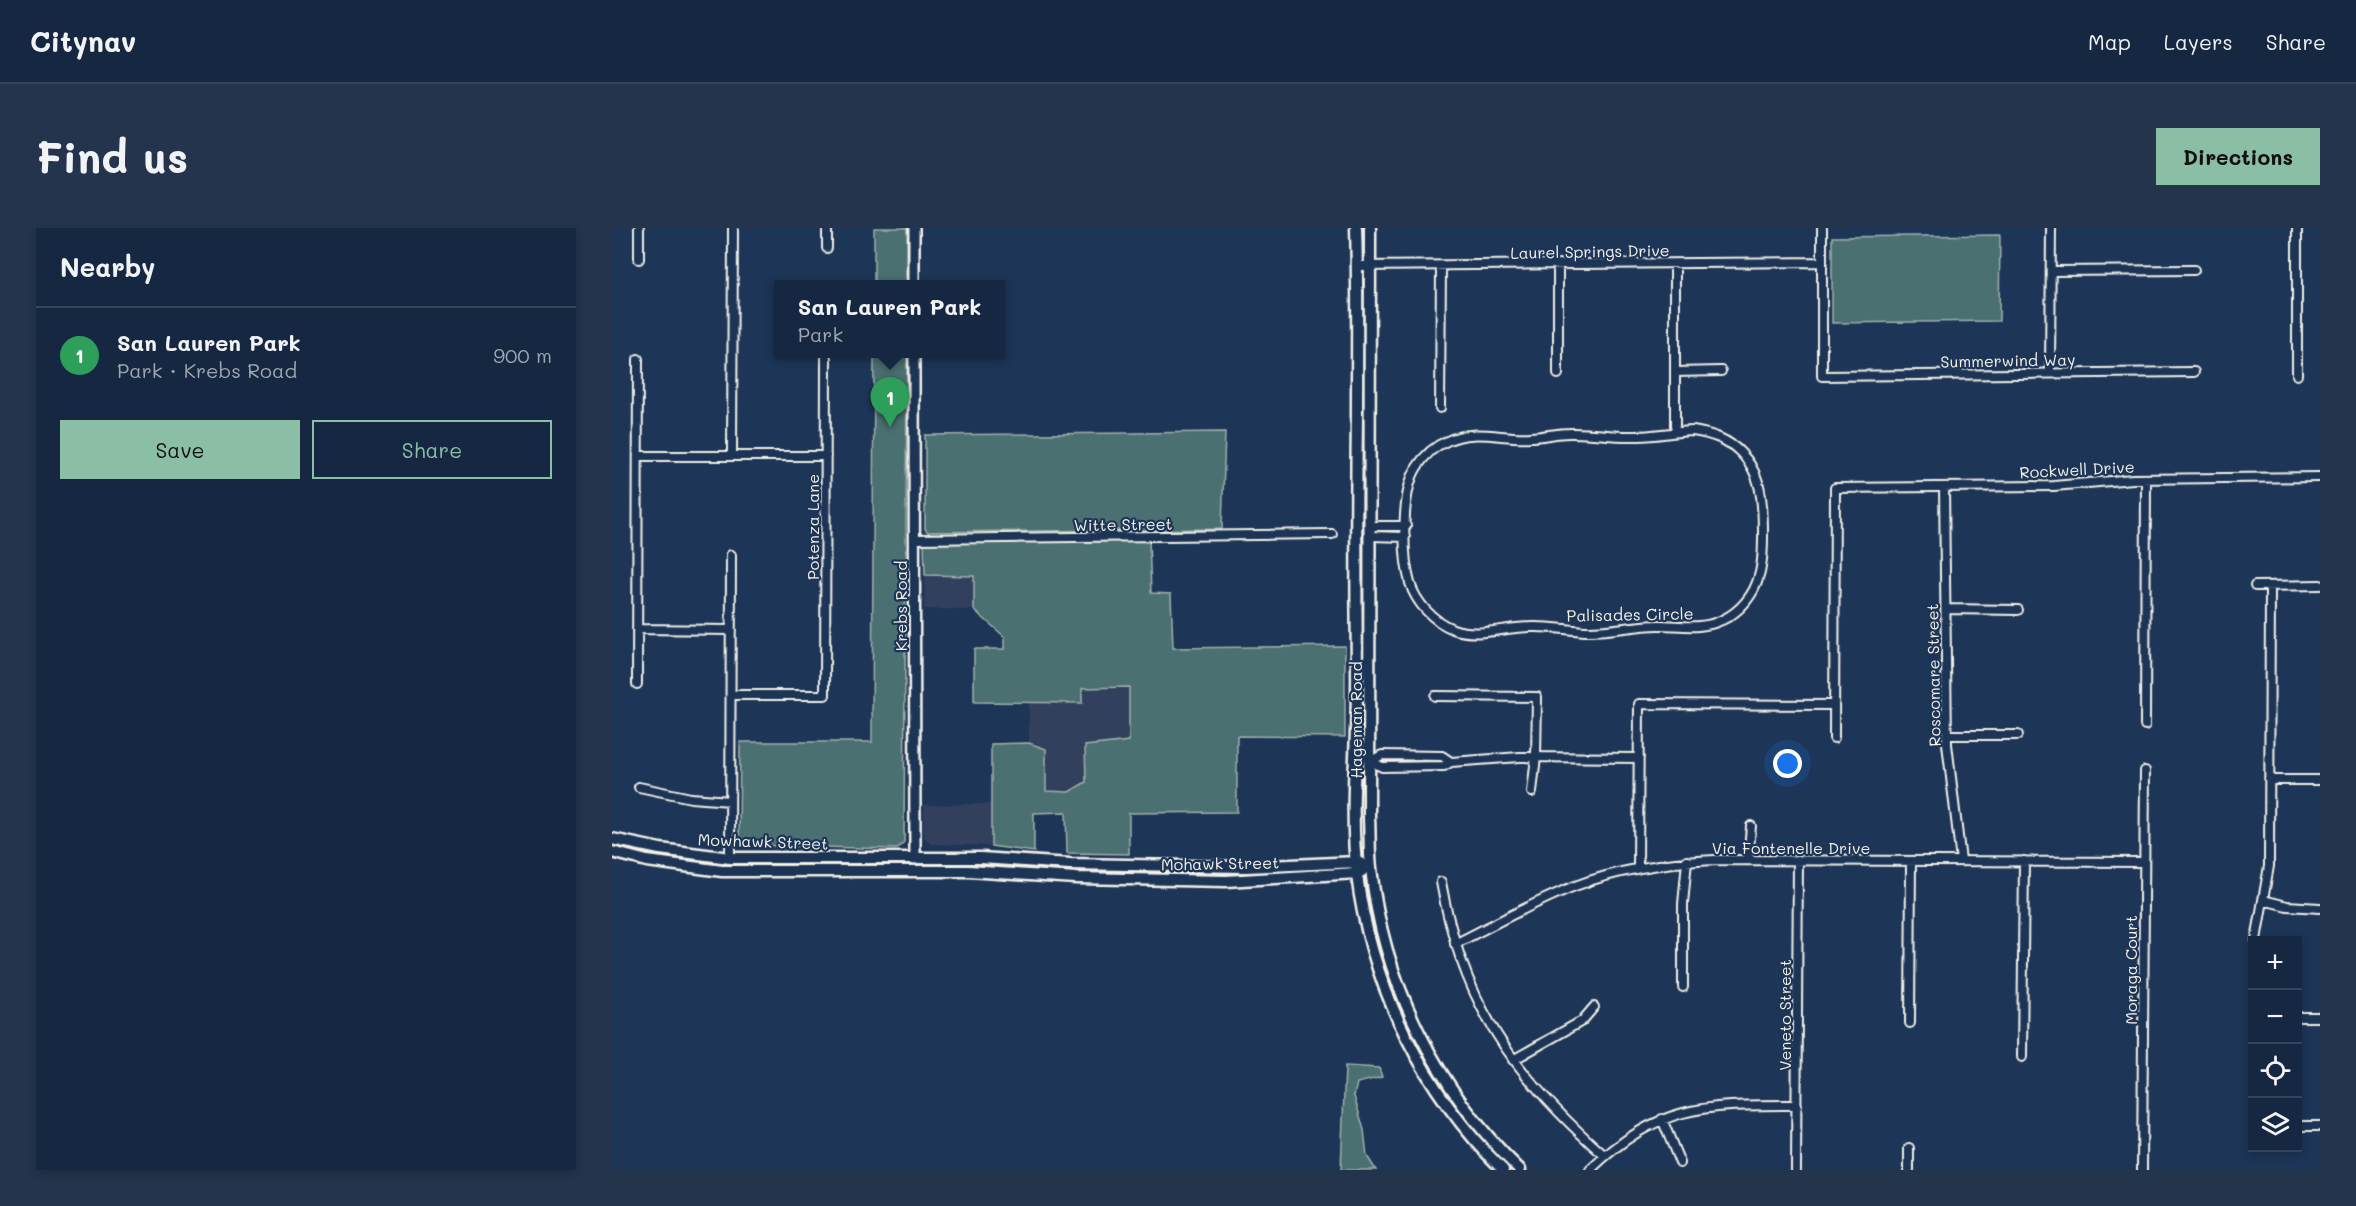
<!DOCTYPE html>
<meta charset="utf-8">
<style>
body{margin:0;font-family:Mali,sans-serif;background:#23344c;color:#f1f3f6}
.controls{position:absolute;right:18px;bottom:18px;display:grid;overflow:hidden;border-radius:0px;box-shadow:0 3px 9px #0003}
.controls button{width:54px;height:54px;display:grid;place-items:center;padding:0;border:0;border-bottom:2px solid #35445a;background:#162841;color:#f1f3f6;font:30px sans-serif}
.you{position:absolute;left:1176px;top:536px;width:21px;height:21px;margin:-15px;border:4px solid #fff;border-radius:50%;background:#1a73e8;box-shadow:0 0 0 9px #1a73e833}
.badge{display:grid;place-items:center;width:39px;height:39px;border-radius:50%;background:#8abfa5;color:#fff;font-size:20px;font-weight:700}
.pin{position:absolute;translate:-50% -50px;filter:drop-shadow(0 2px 3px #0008)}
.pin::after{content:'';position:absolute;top:32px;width:21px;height:18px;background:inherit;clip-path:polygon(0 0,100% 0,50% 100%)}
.popup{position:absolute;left:162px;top:52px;width:231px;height:78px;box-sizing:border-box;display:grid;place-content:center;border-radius:0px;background:#162841;filter:drop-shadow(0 2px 4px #0005);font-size:20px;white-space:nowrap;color:#9ea6b1}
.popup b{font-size:22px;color:#f1f3f6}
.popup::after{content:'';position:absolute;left:50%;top:100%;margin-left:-12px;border:12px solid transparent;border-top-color:#162841}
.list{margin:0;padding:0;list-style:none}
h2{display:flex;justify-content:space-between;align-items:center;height:78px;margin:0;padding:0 24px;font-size:26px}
h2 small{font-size:20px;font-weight:400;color:#9ea6b1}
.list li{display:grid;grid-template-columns:39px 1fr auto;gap:18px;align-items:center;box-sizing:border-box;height:96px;padding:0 24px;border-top:2px solid #35445a}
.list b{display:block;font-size:22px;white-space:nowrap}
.list p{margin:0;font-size:20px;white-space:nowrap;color:#9ea6b1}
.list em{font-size:20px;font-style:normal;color:#9ea6b1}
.actions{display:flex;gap:12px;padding:18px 24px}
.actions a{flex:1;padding:14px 0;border:2px solid #8abfa5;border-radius:0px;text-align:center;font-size:21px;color:#8abfa5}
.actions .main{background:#8abfa5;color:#111}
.icon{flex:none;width:33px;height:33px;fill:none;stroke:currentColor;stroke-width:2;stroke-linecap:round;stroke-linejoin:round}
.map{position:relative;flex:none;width:1708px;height:942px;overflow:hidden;border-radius:0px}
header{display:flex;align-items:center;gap:36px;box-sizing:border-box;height:84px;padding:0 30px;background:#162841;border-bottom:2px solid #35445a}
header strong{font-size:28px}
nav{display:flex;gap:33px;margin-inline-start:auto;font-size:21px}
.intro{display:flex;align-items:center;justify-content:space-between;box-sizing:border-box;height:144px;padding:0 36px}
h1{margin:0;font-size:42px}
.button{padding:15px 27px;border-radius:0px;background:#8abfa5;color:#111;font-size:21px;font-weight:700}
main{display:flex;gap:36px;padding:0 36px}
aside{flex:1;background:#162841;border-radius:0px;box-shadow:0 3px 9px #0003}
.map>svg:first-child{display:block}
.built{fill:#30415d}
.green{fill:#4c7071;stroke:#a0b0ac;stroke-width:1.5}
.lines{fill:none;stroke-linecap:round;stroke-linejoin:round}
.minor-casing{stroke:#f4f1e8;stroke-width:12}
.tertiary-casing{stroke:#f4f1e8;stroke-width:14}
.secondary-casing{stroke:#f4f1e8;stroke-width:15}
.minor{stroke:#1d3557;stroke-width:8}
.tertiary{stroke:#1d3557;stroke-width:9}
.secondary{stroke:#1d3557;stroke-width:10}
.labels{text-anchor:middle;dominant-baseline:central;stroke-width:4.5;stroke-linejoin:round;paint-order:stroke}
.street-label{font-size:16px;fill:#f4f1e8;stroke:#1d3557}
</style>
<header>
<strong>Citynav</strong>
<nav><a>Map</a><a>Layers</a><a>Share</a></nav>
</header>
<div class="intro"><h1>Find us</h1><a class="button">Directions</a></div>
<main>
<aside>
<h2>Nearby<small></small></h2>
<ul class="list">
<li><span class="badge" style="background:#2e9e5b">1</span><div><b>San Lauren Park</b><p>Park · Krebs Road</p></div><em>900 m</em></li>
</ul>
<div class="actions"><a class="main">Save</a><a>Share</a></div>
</aside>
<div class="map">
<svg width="1708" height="942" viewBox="0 0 1708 942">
<rect width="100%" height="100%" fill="#1d3557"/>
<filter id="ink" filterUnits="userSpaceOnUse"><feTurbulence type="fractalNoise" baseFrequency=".0167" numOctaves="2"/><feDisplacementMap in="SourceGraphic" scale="12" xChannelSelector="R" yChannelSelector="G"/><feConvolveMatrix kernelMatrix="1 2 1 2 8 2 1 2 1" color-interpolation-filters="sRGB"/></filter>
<g filter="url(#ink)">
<path class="built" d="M313,347L363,348L362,382L312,381Z
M517,459V513L474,554L457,564H434V521L417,515V475H470V460Z
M379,576V618L319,616L311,608L312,577Z"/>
<path class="green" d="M262,0H295V56H262Z
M1388,7L1387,93L1220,95V9Z
M262,126H295L292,614L285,621L135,617L127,612L128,514H260Z
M613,204L610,301L316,304L313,301V207Z
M537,312L539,365L559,366L561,420L733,418V509L625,508V584L517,585V626L455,625L454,584L422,585V624L379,618V516L417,515L434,521V563L457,564L474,554L473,518L517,513V459L470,460V475L362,474V421H393V409L362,382V348L313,347L312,316Z
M733,838L767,840L770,849L745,855L742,868L752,902L755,928L764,942H729Z"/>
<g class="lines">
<defs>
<path id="minor" d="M1210,0V148L1582,144
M215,20V0
M27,31V0
M745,38L1210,34
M1439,43L1582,42
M1063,144L1109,143
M1438,145L1439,0
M946,146V37
M1685,147V0
M828,180L829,38
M1063,198V36
M1081,203C1099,206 1116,211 1129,225C1137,233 1143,244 1146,254C1152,273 1153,329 1147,348C1142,367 1128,384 1110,392C1090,402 1068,397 1047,397C1022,397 998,404 973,403C955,402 937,398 919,399C892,399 867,410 841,401C821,393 804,375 798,355C790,326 789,264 805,239C812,228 823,218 835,213C861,200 891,211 918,209C931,209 944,205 957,205C979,204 1000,209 1022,208C1041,208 1061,204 1081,203Z
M26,228H214
M120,228L121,0
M1332,259L1335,516L1349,633
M758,298H794
M758,308L793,309
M303,311L720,306
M1643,358L1708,357
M1334,381L1406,382
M25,401L119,402
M25,456L26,131
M119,467H213L214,130
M823,468L925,469L924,529L920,564
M1533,497L1534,251
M1335,507H1406
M1222,510L1223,260L1442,258L1521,251L1708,249
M759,533L770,539L832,538L839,534L908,529L1027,530
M759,533L770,527L830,528L839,534
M1657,552H1708
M27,559L79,570L118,573
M118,630L119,327
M1136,632L1139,598
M1026,640L1027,476L1222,477
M829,654C850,775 902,848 993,928
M1651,672L1675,678L1708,680
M1644,712L1657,638L1658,358
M843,716C883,696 922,674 963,658C1008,641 1055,634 1102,632L1532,634
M1071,759V676L1075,633
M1686,789H1708
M1298,795L1299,633
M1410,829L1412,633
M901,832L970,793L982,779
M1050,891L1068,935
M1686,898H1708
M978,942C1048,875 1093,877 1185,877
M1184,942L1186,632
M1297,942V920
M1530,942L1533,543"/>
<path id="tertiary" d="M302,0V56
M302,125L303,631"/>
<path id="secondary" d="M744,0C746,61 745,122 745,183C744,270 744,357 745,444C746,511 737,580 745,647C759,759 811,863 891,942
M758,0L757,590C758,606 757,623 759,640C771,755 825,862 908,942
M0,611L48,621L118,630H369L458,636L634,639L745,634L750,636
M0,624L35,633L110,643H356L464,650L614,653L745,645L750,643"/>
</defs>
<use href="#minor" class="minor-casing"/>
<use href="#tertiary" class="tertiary-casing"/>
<use href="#secondary" class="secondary-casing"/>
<use href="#minor" class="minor"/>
<use href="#tertiary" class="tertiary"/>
<use href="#secondary" class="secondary"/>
</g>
</g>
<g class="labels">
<g class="street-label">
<text transform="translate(978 23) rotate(-1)">Laurel Springs Drive</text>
<text transform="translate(1396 132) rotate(-1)">Summerwind Way</text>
<text transform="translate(1465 241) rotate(-3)">Rockwell Drive</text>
<text transform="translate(511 296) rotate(-1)">Witte Street</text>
<text transform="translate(200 299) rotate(-90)">Potenza Lane</text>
<text transform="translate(288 378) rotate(-90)">Krebs Road</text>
<text transform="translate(1018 386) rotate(-1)">Palisades Circle</text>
<text transform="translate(1321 447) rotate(-91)">Roscomare Street</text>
<text transform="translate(743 492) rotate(-90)">Hageman Road</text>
<text transform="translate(151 613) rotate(2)">Mowhawk Street</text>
<text x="1179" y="619">Via Fontenelle Drive</text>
<text transform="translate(608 635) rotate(-1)">Mohawk Street</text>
<text transform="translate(1518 742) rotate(-90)">Moraga Court</text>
<text transform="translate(1172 787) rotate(-90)">Veneto Street</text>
</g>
</g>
</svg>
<div class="controls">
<button>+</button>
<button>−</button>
<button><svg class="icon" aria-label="locate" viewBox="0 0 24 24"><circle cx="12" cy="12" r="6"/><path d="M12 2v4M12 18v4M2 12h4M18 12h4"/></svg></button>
<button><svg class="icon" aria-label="layers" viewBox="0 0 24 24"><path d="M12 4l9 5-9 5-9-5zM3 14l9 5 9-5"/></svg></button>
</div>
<div class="you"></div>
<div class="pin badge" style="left:278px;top:199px;background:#2e9e5b">1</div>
<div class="popup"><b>San Lauren Park</b>Park</div>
</div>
</main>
